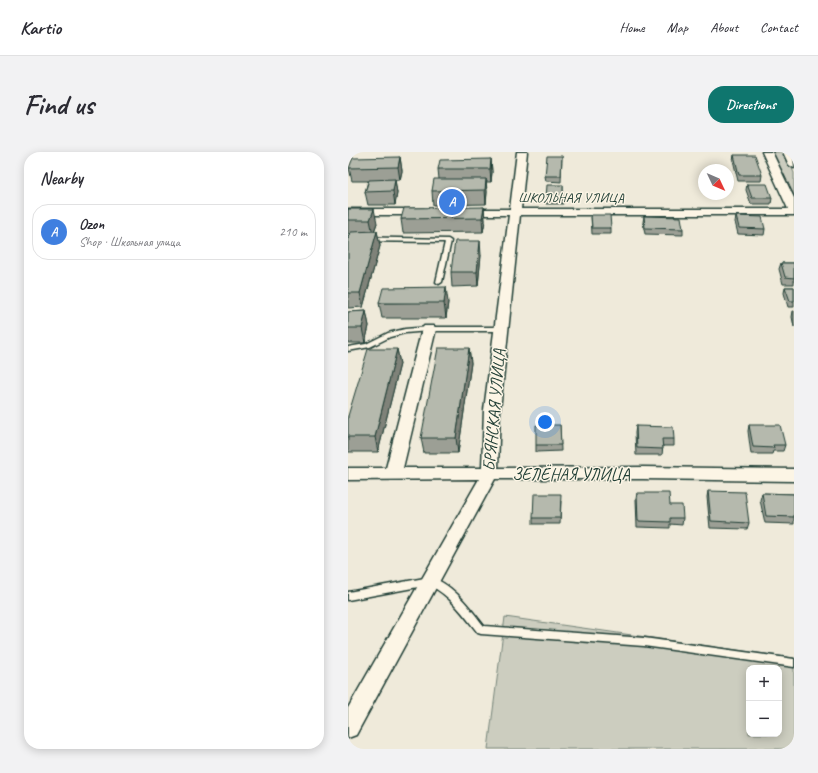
<!DOCTYPE html>
<meta charset="utf-8">
<style>
body{margin:0;font-family:Caveat,sans-serif;background:#f2f2f3;color:#2b2b33}
.controls{position:absolute;right:12px;bottom:12px;display:grid;overflow:hidden;border-radius:8px;box-shadow:0 2px 10px #0003}
.controls button{width:36px;height:36px;display:grid;place-items:center;padding:0;border:0;border-bottom:1px solid #e1e1e2;background:#fff;color:#2b2b33;font:20px sans-serif}
.compass{position:absolute;left:350px;top:12px;width:36px;height:36px;border-radius:50%;background:#fff;box-shadow:0 2px 10px #0003;rotate:134deg}
.you{position:absolute;left:197px;top:270px;width:14px;height:14px;margin:-10px;border:3px solid #fff;border-radius:50%;background:#1a73e8;box-shadow:0 0 0 6px #1a73e833}
.badge{display:grid;place-items:center;width:26px;height:26px;border-radius:50%;background:#0f766e;color:#fff;font-size:13px;font-weight:700}
.pin{position:absolute;translate:-50% -50%;border:2px solid #fff;box-shadow:0 1px 4px #0006}
.list{margin:0;padding:0;list-style:none}
h2{display:flex;justify-content:space-between;align-items:center;height:52px;margin:0;padding:0 16px;font-size:17px}
h2 small{font-size:13px;font-weight:400;color:#7c7c81}
.list li{display:grid;grid-template-columns:26px 1fr auto;gap:12px;align-items:center;box-sizing:border-box;height:56px;margin:0 8px 8px;padding:0 8px;border:1px solid #e1e1e2;border-radius:16px}
.list b{display:block;font-size:15px;white-space:nowrap}
.list p{margin:0;font-size:13px;white-space:nowrap;color:#7c7c81}
.list em{font-size:13px;font-style:normal;color:#7c7c81}
.map{position:relative;flex:none;width:446px;height:597px;overflow:hidden;border-radius:16px}
header{display:flex;align-items:center;gap:24px;box-sizing:border-box;height:56px;padding:0 20px;background:#fff;border-bottom:1px solid #e1e1e2}
header strong{font-size:19px}
nav{display:flex;gap:22px;margin-inline-start:auto;font-size:14px}
.intro{display:flex;align-items:center;justify-content:space-between;box-sizing:border-box;height:96px;padding:0 24px}
h1{margin:0;font-size:28px}
.button{padding:10px 18px;border-radius:16px;background:#0f766e;color:#fff;font-size:14px;font-weight:700}
main{display:flex;gap:24px;padding:0 24px}
aside{flex:1;background:#fff;border-radius:16px;box-shadow:0 2px 10px #0003}
.map>svg:first-child{display:block}
.green{fill:#cccdbf;stroke:#76857a;fill-rule:evenodd}
.lines{fill:none;stroke-linecap:round;stroke-linejoin:round}
.lane-casing{stroke:#1f3d34;stroke-width:3}
.street-casing{stroke:#1f3d34;stroke-width:3}
.lane{fill:#fcf5e5;fill-rule:evenodd}
.street{fill:#fcf5e5;fill-rule:evenodd}
.wall{fill:#9c9f95;stroke:#1f3d34}
.shaded-wall{fill:#7f8279;stroke:#1f3d34}
.building{fill:#b5b9ad;stroke:#1f3d34}
.labels{text-anchor:middle;dominant-baseline:central;stroke-width:3;stroke-linejoin:round;paint-order:stroke}
.far-street-label{font-size:14px;fill:#1f3d34;stroke:#fcf5e5}
.street-label{font-size:17px;fill:#1f3d34;stroke:#fcf5e5}
</style>
<header>
<strong>Kartio</strong>
<nav><a>Home</a><a>Map</a><a>About</a><a>Contact</a></nav>
</header>
<div class="intro"><h1>Find us</h1><a class="button">Directions</a></div>
<main>
<aside>
<h2>Nearby<small></small></h2>
<ul class="list">
<li><span class="badge" style="background:#3f7fe0">A</span><div><b>Ozon</b><p>Shop · Школьная улица</p></div><em>210 m</em></li>
</ul>
</aside>
<div class="map">
<svg width="446" height="597" viewBox="0 0 446 597">
<rect width="100%" height="100%" fill="#efeada"/>
<filter id="ink" filterUnits="userSpaceOnUse"><feTurbulence type="fractalNoise" baseFrequency=".025" numOctaves="2"/><feDisplacementMap in="SourceGraphic" scale="8" xChannelSelector="R" yChannelSelector="G"/><feConvolveMatrix kernelMatrix="1 2 1 2 8 2 1 2 1" color-interpolation-filters="sRGB"/></filter>
<g filter="url(#ink)">
<path class="green" d="M424,0H437L446,21V50Z
M157,465L446,506V597H140ZM401,516H431V582H401Z"/>
<g class="lines">
<defs>
<path id="lane" d="M0,85L100,87L103,89L94,130L91,132L88,130L97,90L0,89Z
M81,175H153L156,177L153,179H81L57,181L42,185L22,195L0,199V195L18,192L40,181L57,177Z
M82,425C106,433 121,455 136,474L296,486L446,507V515L296,494L133,482L130,481C116,463 102,443 81,433L0,448V440Z"/>
<path id="street" d="M169,0H179L173,57H440L414,0H424L446,46V63H172L152,258L150,316L295,315L446,317V329L295,327H147L8,583L0,586V556L131,327L0,328V316H38L74,177L76,174H86L88,177L55,316H134L136,258L161,63H114L108,60L114,57H162Z
M435,0H445L446,16L441,13Z
M0,57H76L82,60L76,63H0Z"/>
</defs>
<use href="#lane" class="lane-casing"/>
<use href="#street" class="street-casing"/>
<use href="#lane" class="lane"/>
<use href="#street" class="street"/>
</g>
<path class="wall" d="M386,3L414,23L413,29H390L385,8Z
M214,4L213,30L198,29L197,24Z
M52,5L54,19L52,28H47L49,41L47,53H20L17,40L20,29H4L1,16Z
M143,7L144,20L143,30H138L139,40L138,52L85,53L84,39L91,27L90,17Z
M399,32L424,46L423,52H403L398,38Z
M215,33V52H198V46Z
M136,55L137,69L135,80L55,81L53,67Z
M0,57L29,71L26,80L29,79L32,94L15,155L0,156V89L2,82H0Z
M243,63L263,76V82H244Z
M296,64L335,77V83L297,82L295,70Z
M388,64L417,77L416,83L390,82L387,70Z
M133,103L130,134L104,135L103,120Z
M433,111H446V132H435L431,117Z
M437,135H446V155H440L436,141Z
M100,150L98,166H34L31,151Z
M18,159L21,174L17,191H0V160Z
M445,159H446V175L444,165Z
M121,196L123,211L110,301H76L73,286Z
M49,197L52,212L30,300H0V264Z
M212,273L213,299L188,300V293Z
M401,273L437,293L435,299H425L424,302H403L400,279Z
M288,274L326,287V294H315L314,303H288L287,281Z
M360,339L401,371L399,377L362,376L359,345Z
M289,341L322,353L335,366L334,373L322,372V376L289,375L288,347Z
M414,341L446,342V372L417,371L412,348Z
M213,349L212,372H185V366Z"/>
<path class="shaded-wall" d="M0,0H3L0,7Z
M52,5L54,19L52,28L50,15Z
M143,7L144,20L143,30L142,17Z
M47,27L49,41L47,53L45,39Z
M138,27L139,40L138,52L137,38Z
M136,55L137,69L135,80L134,66Z
M26,57L29,71L25,82L22,68Z
M29,79L32,94L15,155L12,141Z
M132,89L133,103L130,134L129,120Z
M98,135L100,150L98,166L96,151Z
M18,159L21,174L17,191L14,176Z
M121,196L123,211L110,301L108,286Z
M49,197L52,212L30,300L27,285Z"/>
<path class="building" d="M386,3H407L414,23H391Z
M199,4H214L213,24H197Z
M52,5L50,15L1,16L5,6Z
M143,7L142,17H90L92,8Z
M47,27L45,39L17,40L21,28Z
M86,27H138L137,38L84,39Z
M399,32H419L424,46H404Z
M199,33H215V47L198,46Z
M136,55L134,66L53,67L56,56Z
M0,57H26L22,68H0Z
M243,63H262L263,76H244Z
M296,64L333,65L335,77L297,76Z
M388,64L414,65L417,77L391,76Z
M29,79L12,141H0V89L3,80Z
M107,89H132L129,120H103Z
M433,111H446V126L437,125Z
M98,135L96,151H31L35,136Z
M437,135H446V149H442Z
M18,159L14,176H0V160Z
M90,196H121L108,286H73Z
M20,197H49L27,285H0V264Z
M188,273H212L213,293H188Z
M401,273H432L437,293H425L426,296L405,295Z
M288,274L325,275L326,287H314L315,297L289,296Z
M360,339L397,340L401,371L363,369Z
M289,341H321L322,353H334L335,366H322V370L290,369Z
M414,341L446,342V365L418,364Z
M186,342H213L212,366H185Z"/>
</g>
<g class="labels">
<g class="far-street-label">
<text x="223" y="45">ШКОЛЬНАЯ УЛИЦА</text>
</g>
<g class="street-label">
<text transform="translate(146 258) rotate(-85)">БРЯНСКАЯ УЛИЦА</text>
<text x="223" y="322">ЗЕЛЁНАЯ УЛИЦА</text>
</g>
</g>
</svg>
<div class="controls">
<button>+</button>
<button>−</button>
</div>
<svg class="compass" viewBox="-18 -18 36 36"><path d="M0-13l5 13h-10z" fill="#e53935"/><path d="M0 13l5-13h-10z" fill="#7c7c81"/></svg>
<div class="you"></div>
<div class="pin badge" style="left:104px;top:50px;background:#3f7fe0">A</div>
</div>
</main>
